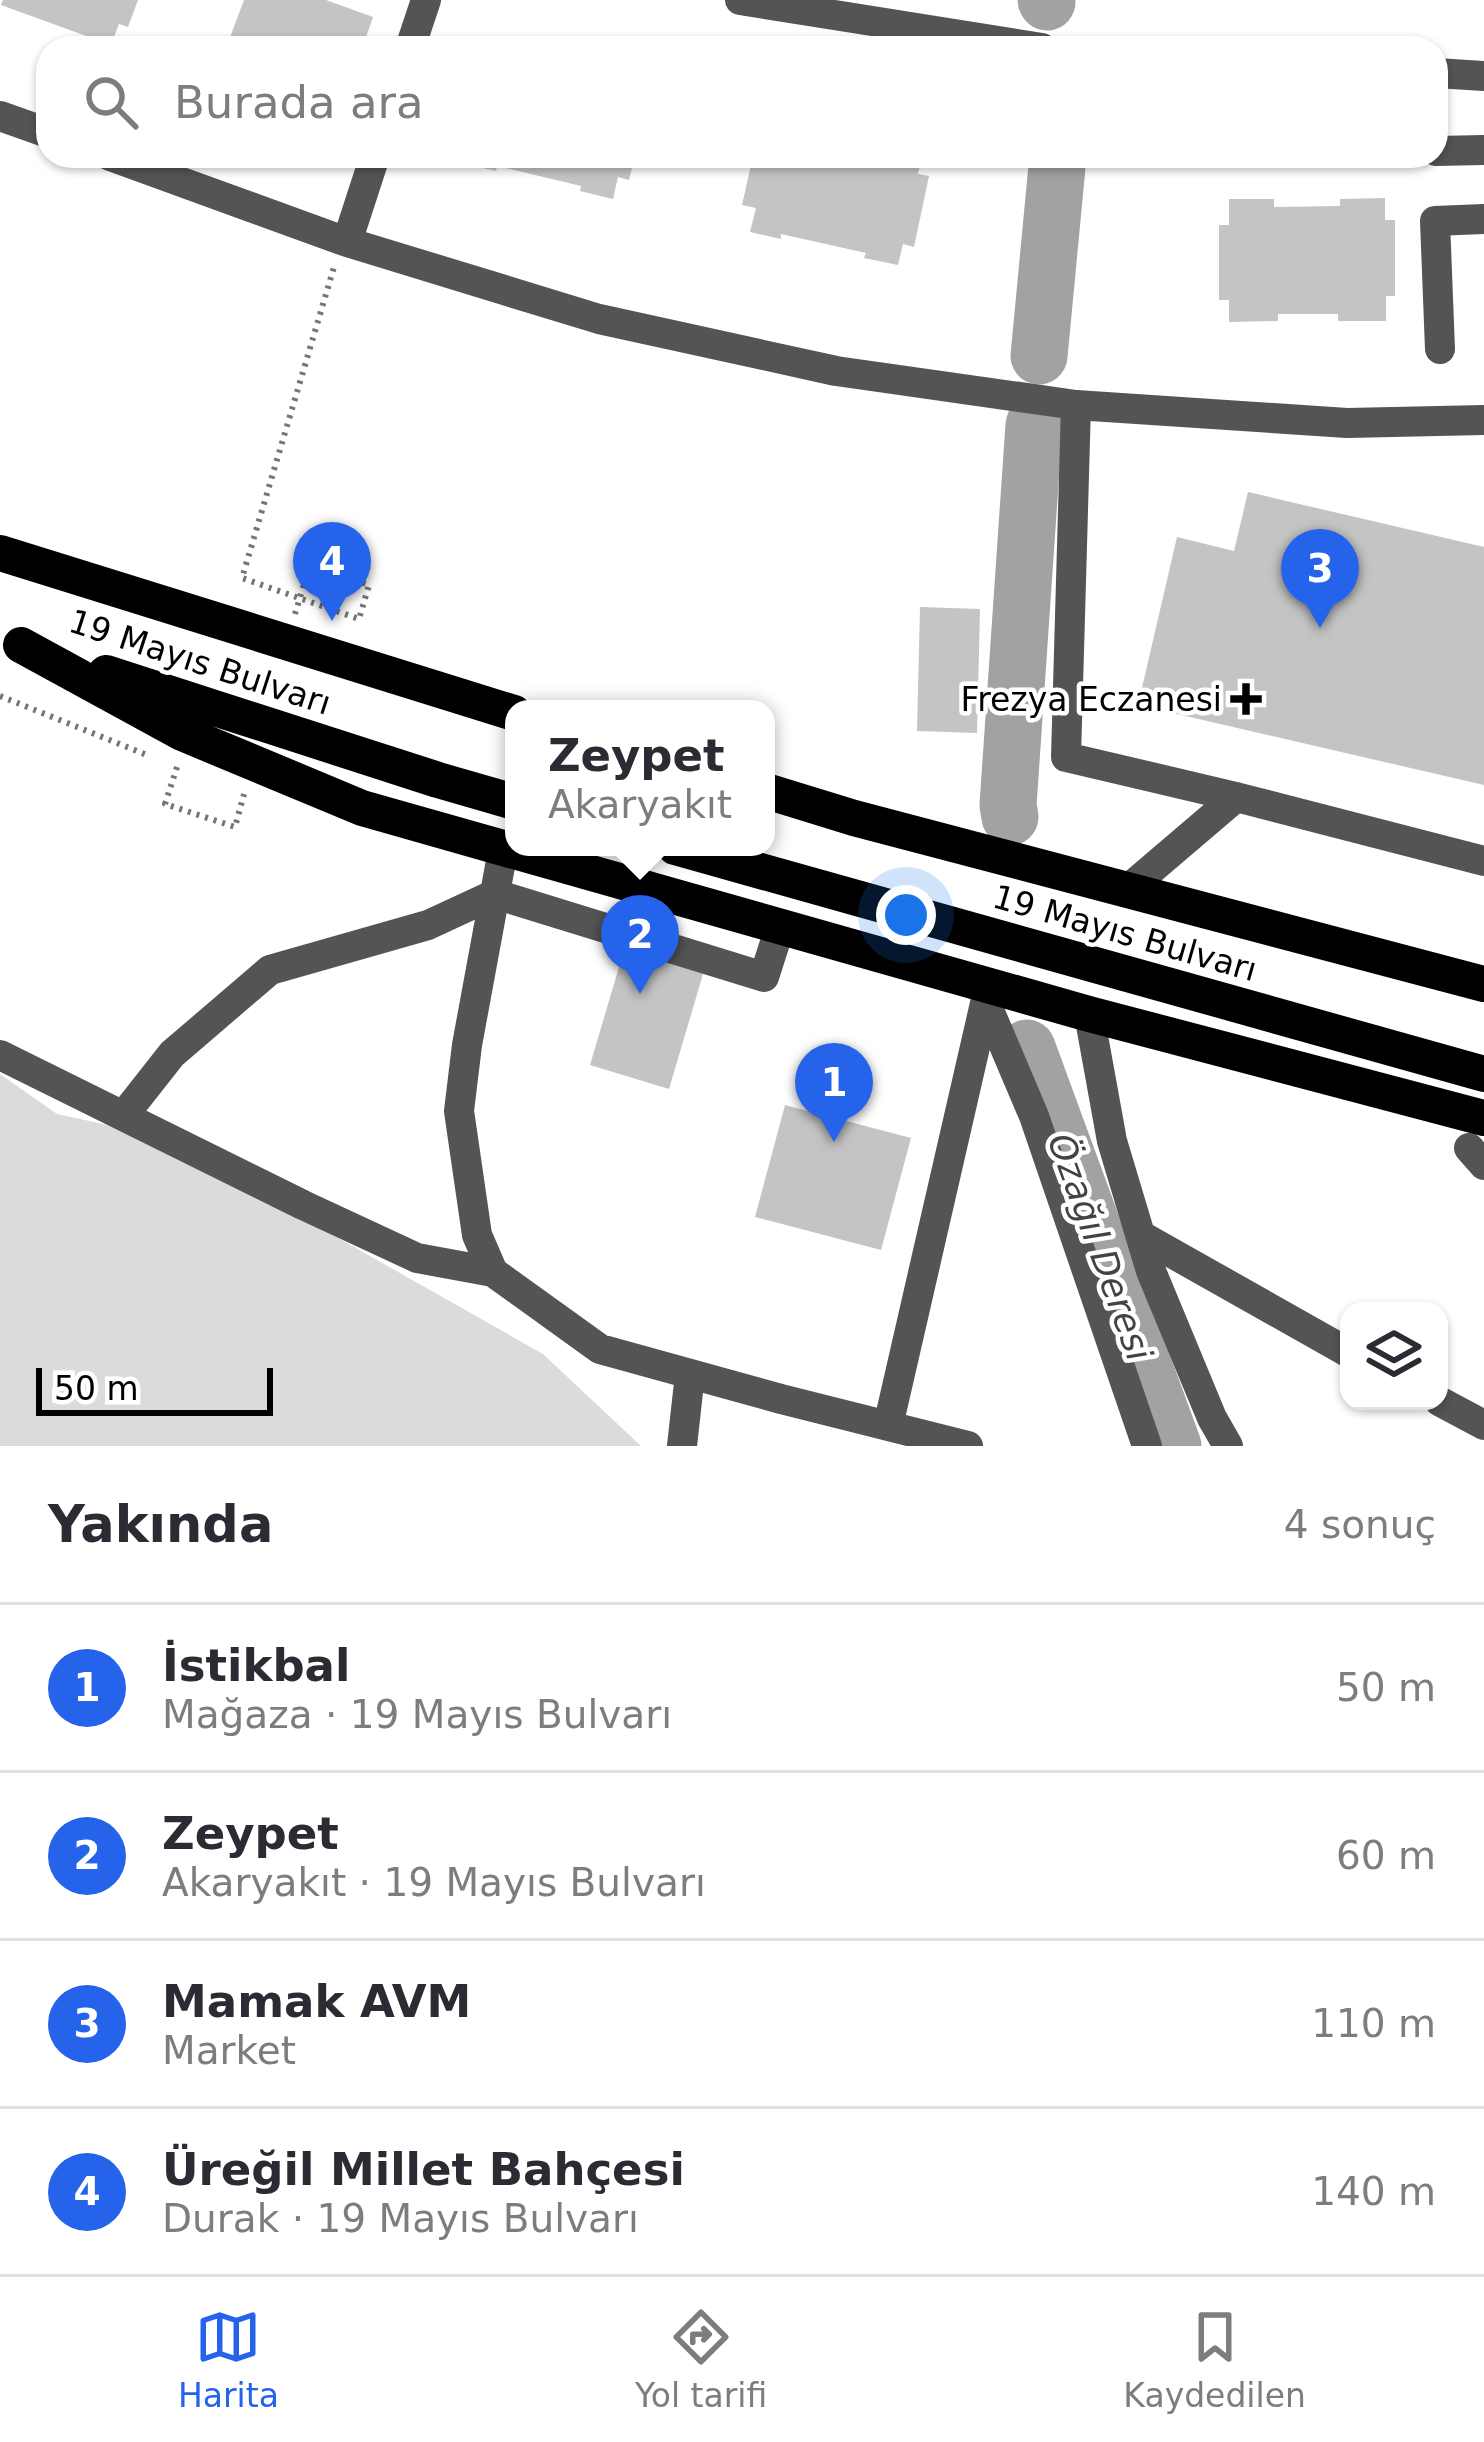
<!DOCTYPE html>
<html lang="tr">
<meta charset="utf-8">
<style>
body{margin:0;font-family:"DejaVu Sans",sans-serif;background:#f2f2f3;color:#2b2b33}
.controls{position:absolute;right:36px;bottom:36px;display:grid;overflow:hidden;border-radius:24px;box-shadow:0 3px 9px #0004}
.controls button{width:108px;height:108px;display:grid;place-items:center;padding:0;border:0;border-bottom:3px solid #e1e1e2;background:#fff;color:#2b2b33;font:60px sans-serif}
.scale{position:absolute;left:36px;bottom:30px;width:237px;box-sizing:border-box;padding-left:12px;border:6px solid #000;border-top:0;font-size:33px;line-height:42px;white-space:nowrap;color:#000;-webkit-text-stroke:9px #fff;paint-order:stroke}
.you{position:absolute;left:906px;top:915px;width:42px;height:42px;margin:-30px;border:9px solid #fff;border-radius:50%;background:#1a73e8;box-shadow:0 0 0 18px #1a73e833}
.badge{display:grid;place-items:center;width:78px;height:78px;border-radius:50%;background:#2563eb;color:#fff;font-size:39px;font-weight:700}
.pin{position:absolute;translate:-50% -99px;filter:drop-shadow(0 3px 6px #0008)}
.pin::after{content:'';position:absolute;top:63px;width:42px;height:36px;background:inherit;clip-path:polygon(0 0,100% 0,50% 100%)}
.popup{position:absolute;left:505px;top:700px;width:270px;height:156px;box-sizing:border-box;display:grid;place-content:center;border-radius:24px;background:#fff;filter:drop-shadow(0 3px 9px #0005);font-size:39px;white-space:nowrap;color:#7c7c81}
.popup b{font-size:45px;color:#2b2b33}
.popup::after{content:'';position:absolute;left:50%;top:100%;margin-left:-24px;border:24px solid transparent;border-top-color:#fff}
.list{margin:0;padding:0;list-style:none}
h2{display:flex;justify-content:space-between;align-items:center;height:156px;margin:0;padding:0 48px;font-size:51px}
h2 small{font-size:39px;font-weight:400;color:#7c7c81}
.list li{display:grid;grid-template-columns:78px 1fr auto;gap:36px;align-items:center;box-sizing:border-box;height:168px;padding:0 48px;border-top:3px solid #e1e1e2}
.list b{display:block;font-size:45px;white-space:nowrap}
.list p{margin:0;font-size:39px;white-space:nowrap;color:#7c7c81}
.list em{font-size:39px;font-style:normal;color:#7c7c81}
.icon{flex:none;width:66px;height:66px;fill:none;stroke:currentColor;stroke-width:2;stroke-linecap:round;stroke-linejoin:round}
.map{position:relative;flex:none;width:1484px;height:1446px;overflow:hidden}
.search{position:absolute;background:#fff;box-shadow:0 3px 9px #0004;left:36px;right:36px;top:36px;height:132px;display:flex;align-items:center;gap:30px;box-sizing:border-box;padding:0 42px;border-radius:36px;color:#7c7c81;font-size:45px}
.sheet{height:828px;background:#fff}
nav{display:flex;justify-content:space-around;align-items:center;box-sizing:border-box;height:168px;border-top:3px solid #e1e1e2;background:#fff;font-size:33px;color:#7c7c81}
nav a{display:grid;justify-items:center;gap:6px}
nav .on{color:#2563eb}
.map>svg:first-child{display:block}
.green{fill:#dbdbdb}
.lines{fill:none;stroke-linecap:round;stroke-linejoin:round}
.river{stroke:#a2a2a2;stroke-width:57}
.building{fill:#c4c4c4}
.path{stroke:#767676;stroke-width:6;stroke-dasharray:3 6;stroke-linecap:butt}
.minor{stroke:#545454;stroke-width:30}
.highway{stroke:#000;stroke-width:36}
.poi-dot{fill:#000;stroke:#fff;stroke-width:4.5}
.labels{text-anchor:middle;dominant-baseline:central;stroke-width:9;stroke-linejoin:round;paint-order:stroke}
.street-label{font-size:33px;fill:#000;stroke:#fff}
.poi-label{font-size:33px;fill:#000;stroke:#fff;text-anchor:end}
.water-label{font-size:36px;font-style:italic;fill:#434343;stroke:#fff}
</style>
<div class="map">
<svg width="1484" height="1446" viewBox="0 0 1484 1446">
<rect width="100%" height="100%" fill="#fff"/>
<path class="green" d="M0,1074L57,1114L126,1129L324,1230L543,1354L641,1446H0Z"/>
<g class="lines">
<path class="river" d="M1046,0L1047,2
M1039,356L1058,156
M1010,817L1008,805L1034,425
M1027,1048L1173,1446"/>
</g>
<path class="building" d="M3,0H138L128,27L119,24L111,45L1,5Z
M244,0H326L373,17L365,40L374,43L372,48H226Z
M468,156H635L629,180L618,177L613,199L580,191L581,186L497,166L496,171L466,164Z
M753,156H922L918,174L929,176L914,247L903,244L898,265L864,258L866,253L781,234V239L750,232L756,208L742,205Z
M1385,198V220H1395V296H1386V321H1338V314H1278V321L1229,322V300H1219V225H1229V199H1274V207L1340,206V199Z
M1248,492L1484,547V785L1138,705L1177,537L1234,551Z
M920,607L980,609L977,733L917,731Z
M627,940L706,964L669,1089L590,1065Z
M785,1105L911,1138L881,1250L755,1217Z"/>
<g class="lines">
<path class="path" d="M295,614L310,564L369,585L359,619L242,578L334,267
M0,696L147,755
M177,767L165,804L235,827L244,794"/>
<path class="minor" d="M740,0L1042,48
M410,48L426,0
M1436,73L1484,76
M0,116L48,133
M1436,151L1484,150
M110,156L347,242L599,319L836,371L1076,405L1347,423L1484,420
M347,242L375,156
M1440,349L1435,221L1484,219
M1076,405L1066,757L1236,797L1484,861
M503,850L467,1045L459,1111L477,1235L493,1272L600,1349L781,1399L968,1446
M1127,890L1236,797
M986,1003L1034,1116L1147,1446
M1089,1014L1112,1141L1151,1271L1212,1418L1228,1446
M0,1055L303,1205L417,1258L493,1272
M124,1115L172,1054L270,970L428,925L495,894L764,977L780,927
M1469,1148L1484,1165
M1140,1235L1349,1353
M1439,1401L1484,1425
M888,1426L986,999
M682,1446L690,1374"/>
<path class="highway" d="M0,553L514,713
M21,645L182,733L362,808L1089,1014L1484,1118
M106,673L438,780L514,802
M766,791L854,818L1484,984
M675,847L1484,1074"/>
</g>
<path class="poi-dot" d="M1240 681h12v12h12v12h-12v12h-12v-12h-12v-12h12z"/>
<g class="labels">
<g class="street-label">
<text transform="translate(200 662) rotate(18)">19 Mayıs Bulvarı</text>
<text transform="translate(1125 933) rotate(16)">19 Mayıs Bulvarı</text>
</g>
<g class="poi-label">
<text x="1222" y="699">Frezya Eczanesi</text>
</g>
<g class="water-label">
<text transform="translate(1100 1247) rotate(70)">Özağıl Deresi</text>
</g>
</g>
</svg>
<div class="controls">
<button><svg class="icon" aria-label="layers" viewBox="0 0 24 24"><path d="M12 4l9 5-9 5-9-5zM3 14l9 5 9-5"/></svg></button>
</div>
<div class="scale">50 m</div>
<div class="you"></div>
<div class="pin badge" style="left:834px;top:1142px">1</div>
<div class="pin badge" style="left:640px;top:994px">2</div>
<div class="popup"><b>Zeypet</b>Akaryakıt</div>
<div class="pin badge" style="left:1320px;top:628px">3</div>
<div class="pin badge" style="left:332px;top:621px">4</div>
<div class="search"><svg class="icon" aria-label="search" viewBox="0 0 24 24"><circle cx="10" cy="10" r="6"/><path d="M15 15l6 6"/></svg>Burada ara</div>
</div>
<section class="sheet">
<h2>Yakında<small>4 sonuç</small></h2>
<ul class="list">
<li><span class="badge">1</span><div><b>İstikbal</b><p>Mağaza · 19 Mayıs Bulvarı</p></div><em>50 m</em></li>
<li><span class="badge">2</span><div><b>Zeypet</b><p>Akaryakıt · 19 Mayıs Bulvarı</p></div><em>60 m</em></li>
<li><span class="badge">3</span><div><b>Mamak AVM</b><p>Market</p></div><em>110 m</em></li>
<li><span class="badge">4</span><div><b>Üreğil Millet Bahçesi</b><p>Durak · 19 Mayıs Bulvarı</p></div><em>140 m</em></li>
</ul>
</section>
<nav>
<a class="on"><svg class="icon" aria-label="map" viewBox="0 0 24 24"><path d="M3 6l6-2 6 2 6-2v14l-6 2-6-2-6 2zM9 4v14M15 6v14"/></svg>Harita</a>
<a><svg class="icon" aria-label="directions" viewBox="0 0 24 24"><path d="M12 3l9 9-9 9-9-9zM9 14v-3h6M13 9l2 2-2 2"/></svg>Yol tarifi</a>
<a><svg class="icon" aria-label="saved" viewBox="0 0 24 24"><path d="M7 4h10v16l-5-4-5 4z"/></svg>Kaydedilen</a>
</nav>
